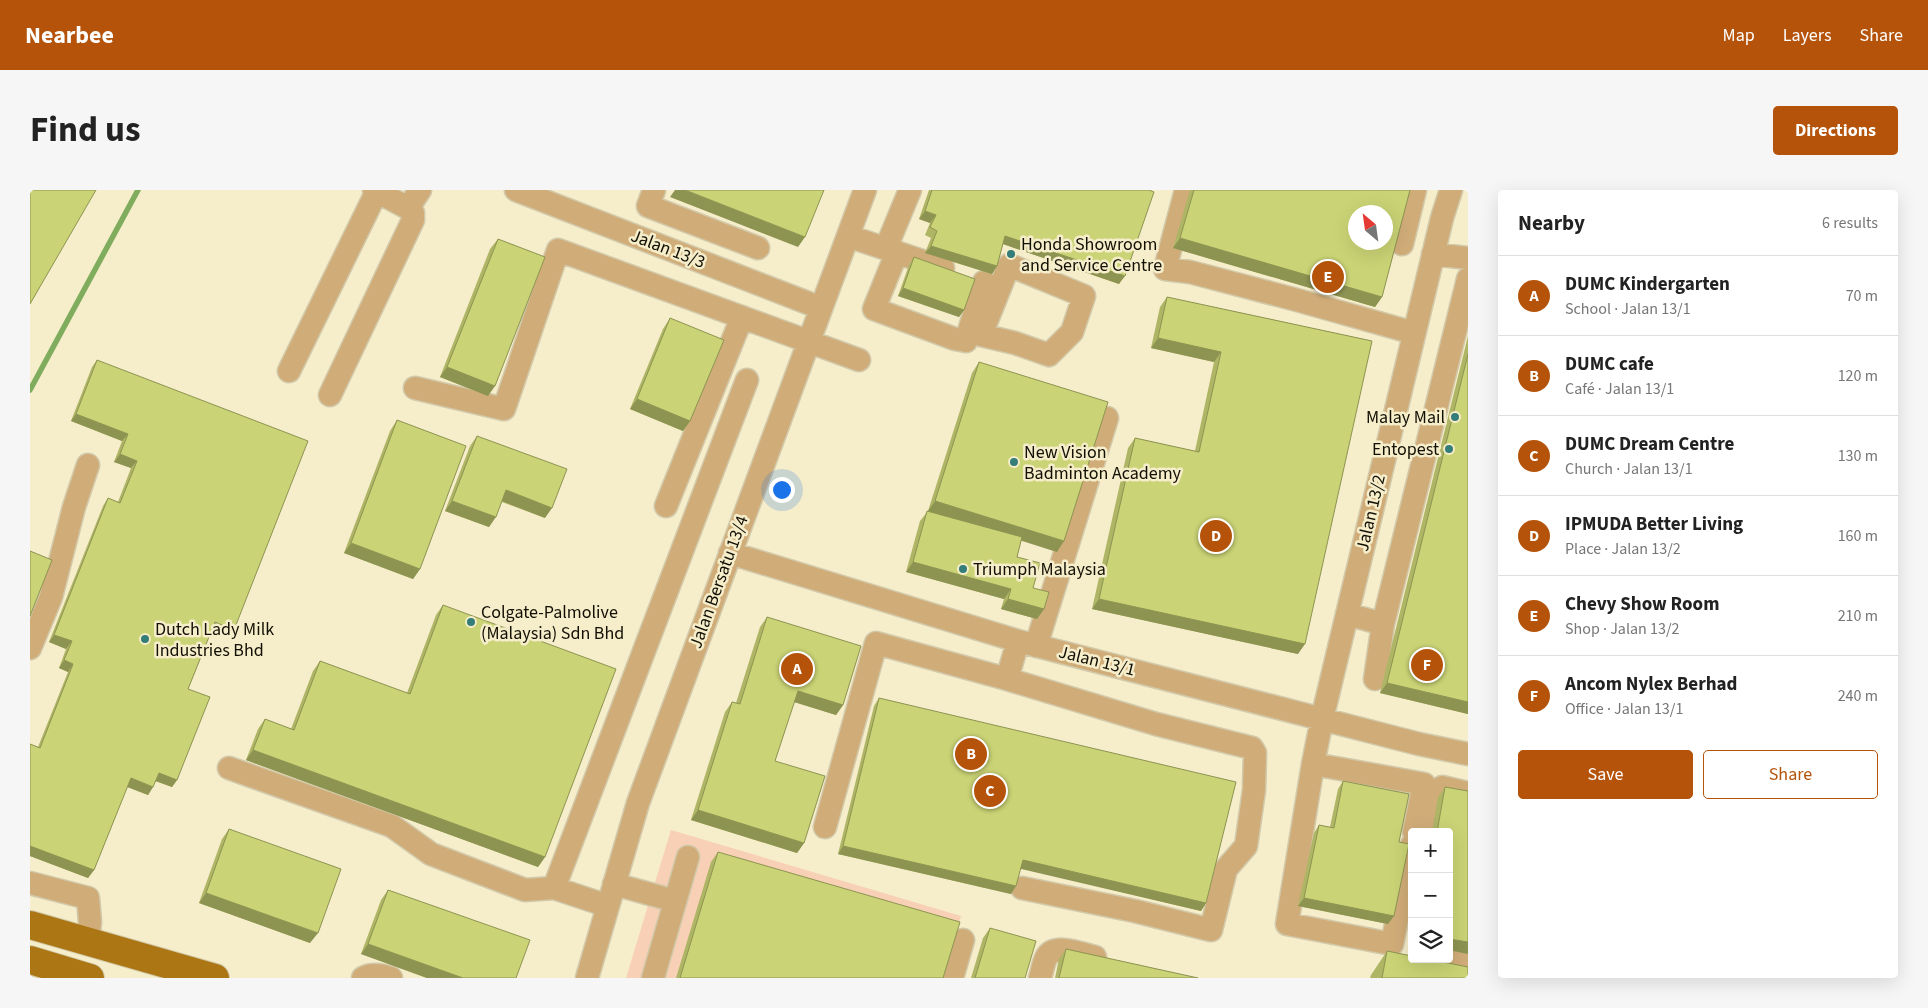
<!DOCTYPE html>
<meta charset="utf-8">
<style>
body{margin:0;font-family:"Source Sans 3",sans-serif;background:#f6f6f6;color:#222}
.controls{position:absolute;right:15px;bottom:15px;display:grid;overflow:hidden;border-radius:5px;box-shadow:0 5px 20px #0002}
.controls button{width:45px;height:45px;display:grid;place-items:center;padding:0;border:0;border-bottom:1px solid #e0e0e0;background:#fff;color:#222;font:25px sans-serif}
.compass{position:absolute;left:1318px;top:15px;width:45px;height:45px;border-radius:50%;background:#fff;box-shadow:0 5px 20px #0002;rotate:331deg}
.you{position:absolute;left:751px;top:299px;width:18px;height:18px;margin:-12px;border:4px solid #fff;border-radius:50%;background:#1a73e8;box-shadow:0 0 0 8px #1a73e833}
.badge{display:grid;place-items:center;width:32px;height:32px;border-radius:50%;background:#b45309;color:#fff;font-size:16px;font-weight:700}
.pin{position:absolute;translate:-50% -50%;border:2px solid #fff;box-shadow:0 1px 5px #0006}
.list{margin:0;padding:0;list-style:none}
h2{display:flex;justify-content:space-between;align-items:center;height:65px;margin:0;padding:0 20px;font-size:21px}
h2 small{font-size:16px;font-weight:400;color:#767676}
.list li{display:grid;grid-template-columns:32px 1fr auto;gap:15px;align-items:center;box-sizing:border-box;height:80px;padding:0 20px;border-top:1px solid #e0e0e0}
.list b{display:block;font-size:19px;white-space:nowrap}
.list p{margin:0;font-size:16px;white-space:nowrap;color:#767676}
.list em{font-size:16px;font-style:normal;color:#767676}
.actions{display:flex;gap:10px;padding:15px 20px}
.actions a{flex:1;padding:11px 0;border:1px solid #b45309;border-radius:5px;text-align:center;font-size:18px;color:#b45309}
.actions .main{background:#b45309;color:#fff}
.icon{flex:none;width:28px;height:28px;fill:none;stroke:currentColor;stroke-width:2;stroke-linecap:round;stroke-linejoin:round}
.map{position:relative;flex:none;width:1438px;height:788px;overflow:hidden;border-radius:5px}
header{display:flex;align-items:center;gap:30px;box-sizing:border-box;height:70px;padding:0 25px;background:#b45309;color:#fff}
header strong{font-size:24px}
nav{display:flex;gap:28px;margin-inline-start:auto;font-size:18px}
.intro{display:flex;align-items:center;justify-content:space-between;box-sizing:border-box;height:120px;padding:0 30px}
h1{margin:0;font-size:35px}
.button{padding:12px 22px;border-radius:5px;background:#b45309;color:#fff;font-size:18px;font-weight:700}
main{display:flex;gap:30px;padding:0 30px}
aside{flex:1;background:#fff;border-radius:5px;box-shadow:0 5px 20px #0002}
.map>svg:first-child{display:block}
.green{fill:#f8d0b5}
.lines{fill:none;stroke-linecap:round;stroke-linejoin:round}
.stream{stroke:#80ad5d;stroke-width:5.5}
.minor-casing{stroke:#d2c9aa;stroke-width:25}
.major-casing{stroke:#d2c9aa;stroke-width:30}
.minor{stroke:#d0ac78;stroke-width:22}
.major{stroke:#ab7613;stroke-width:28}
.wall{fill:#aeb565}
.shaded-wall{fill:#8d9452}
.building{fill:#cad375;stroke:#8d9452;fill-rule:evenodd}
.poi-dot{fill:#347d78;stroke:#f6edca;stroke-width:2}
.labels{text-anchor:middle;dominant-baseline:central;stroke-width:5;stroke-linejoin:round;paint-order:stroke}
.poi-label{font-size:18px;fill:#120f04;stroke:#f6edca;text-anchor:start}
.street-label{font-size:18px;fill:#120f04;stroke:#f6edca}
</style>
<header>
<strong>Nearbee</strong>
<nav><a>Map</a><a>Layers</a><a>Share</a></nav>
</header>
<div class="intro"><h1>Find us</h1><a class="button">Directions</a></div>
<main>
<div class="map">
<svg width="1438" height="788" viewBox="0 0 1438 788">
<rect width="100%" height="100%" fill="#f6edca"/>
<path class="green" d="M641,640L931,726L913,788H596Z"/>
<g class="lines">
<path class="stream" d="M0,200L108,0"/>
<defs>
<path id="minor" d="M486,0L791,118
M624,0L618,16L728,58
M1156,0L1135,79L1160,82L1267,110L1384,143
M378,18L390,0
M818,46L913,78
M1372,54L1385,0
M856,58L880,0
M867,62L844,119L925,149L936,151L954,92
M1403,64L1438,68
M979,75L1054,106L1042,142L1019,165L985,153L951,145Z
M259,181L347,1
M385,198L474,219L528,60L829,170
M300,205L383,30V23L378,18L344,0
M636,316L712,127
M700,363L988,451L1389,554L1438,564
M1317,424L1353,434L1345,489
M1353,434L1438,89
M1006,456L1077,228
M0,458L21,407L44,317L58,275
M977,489L1126,534L1222,558L1225,563L1224,600L1216,656L1196,679L1181,740L1105,721L992,698
M1283,574L1292,529L1412,28L1421,0
M199,578L362,636L401,664L495,700L524,698L578,716
M1401,628L1406,602L1412,597L1438,603
M795,637L846,453L977,489L988,451
M1382,655L1362,754L1257,734L1283,574L1394,594L1384,642
M0,693L58,708L60,732L58,752
M584,694L645,711
M524,698L717,190
M1419,763L1438,767
M333,788C342,783 352,785 361,788
M557,788L608,613L835,0
M623,788L658,667
M922,788L933,750
M1010,788C1012,782 1013,774 1016,768C1024,752 1052,764 1065,767"/>
<path id="major" d="M0,735L185,788
M0,770L60,788"/>
</defs>
<use href="#minor" class="minor-casing"/>
<use href="#major" class="major-casing"/>
<use href="#minor" class="minor"/>
<use href="#major" class="major"/>
</g>
<path class="wall" d="M899,0H1119L1089,94L973,54L967,76L962,84L895,63L901,48L895,45L900,33L889,29Z
M1160,0H1380L1352,107L1345,117L1143,58Z
M468,49L458,206L410,187L460,59Z
M884,67L934,120L929,127L868,106L879,75Z
M1137,107L1342,151L1268,464L1062,419L1098,258L1105,248L1165,261L1184,172L1121,158L1130,117Z
M640,128L660,231L653,241L600,219L633,139Z
M1438,146V524L1350,503Z
M67,170L204,440L199,447L181,441L158,499L147,590L142,597L125,591L123,597L118,605L97,597L64,680L58,688L0,666V554L8,557L38,482L29,478L36,459L19,452L73,316L78,308L88,312L101,278L84,272L92,251L41,231L62,177Z
M949,172L1027,362L991,350L987,367L1014,419L1007,429L971,419L974,409L876,382L890,331L898,321L942,183Z
M367,230L390,379L383,389L314,363L360,241Z
M447,246L515,328L472,312L459,337L415,321L440,256Z
M413,415L515,667L508,677L216,570L228,539L235,529L261,539L283,481L290,471L377,503L406,425Z
M737,427L813,515L806,525L764,512L745,571L774,653L767,663L661,630L695,522L702,512L706,513L730,437Z
M849,508L1176,713L1171,721L991,678L981,704L808,664L844,516Z
M1313,591L1369,652L1358,734L1268,716L1284,643L1289,635L1300,637L1308,599Z
M1415,597L1438,764L1419,760V642H1402L1408,607Z
M199,639L280,753L169,713L192,649Z
M688,662L913,788H646L681,672Z
M358,700L486,788H397L331,764L351,710Z
M960,738L995,788H941L953,748Z
M1036,759L1168,788H1025L1029,769Z
M1357,761L1438,788H1340L1341,785Z"/>
<path class="shaded-wall" d="M645,0H655L775,47L768,57L640,7Z
M895,21L906,25L900,33L889,29Z
M975,46L1095,86L1089,94L970,53Z
M1150,48L1352,107L1345,117L1143,58Z
M901,56L967,76L962,84L895,63Z
M873,98L934,120L929,127L868,106Z
M1128,148L1191,162L1184,172L1121,158Z
M417,177L465,196L458,206L410,187Z
M607,209L660,231L653,241L600,219Z
M46,224L98,244L92,251L41,231Z
M90,264L107,271L101,278L84,272Z
M476,300L522,318L515,328L469,310Z
M422,311L466,327L459,337L415,321Z
M905,311L1034,351L1027,362L898,321Z
M321,353L390,379L383,389L314,363Z
M883,372L981,399L974,409L876,382Z
M978,409L1014,419L1007,429L971,419Z
M1069,409L1275,454L1268,464L1062,419Z
M185,432L204,440L199,447L179,440Z
M24,445L42,451L36,459L19,452Z
M34,470L43,474L38,482L29,478Z
M1357,493L1438,512V524L1350,503Z
M768,501L813,515L806,525L761,511Z
M223,560L515,667L508,677L216,570Z
M129,583L147,590L142,597L123,590Z
M101,588L123,597L118,605L95,596Z
M668,620L774,653L767,663L661,630Z
M0,656L64,680L58,688L0,666Z
M813,656L986,696L981,704L808,664Z
M993,670L1176,713L1171,721L987,678Z
M176,703L288,743L280,753L169,713Z
M1274,708L1364,726L1358,734L1268,716Z
M1419,749L1438,752V764L1419,760Z
M338,754L433,788H397L331,764Z"/>
<path class="building" d="M0,0H66L0,114Z
M655,0H794L775,47Z
M902,0H1119L1124,2L1095,86L975,46L967,76L901,56L907,41L900,37L906,25L895,21Z
M1164,0H1380L1352,107L1150,48ZM1326,22H1356V52H1326Z
M468,49L515,67L465,196L417,177Z
M884,67L945,89L934,120L873,98Z
M1137,107L1342,151L1275,454L1069,409L1105,248L1169,262L1191,162L1128,148Z
M640,128L694,150L660,231L607,209Z
M1438,164V512L1357,493Z
M67,170L278,251L204,440L185,432L158,499L180,507L147,590L129,583L123,597L101,588L64,680L0,656V554L10,558L43,474L34,470L42,451L24,445L78,308L90,313L107,271L90,264L98,244L46,224Z
M949,172L1078,212L1034,351L905,311Z
M367,230L436,256L390,379L321,353Z
M447,246L537,279L522,318L476,300L466,327L422,311Z
M897,321L992,347L987,367L1010,373L1003,398L1019,402L1014,419L978,409L981,399L883,372Z
M0,361L22,370L0,426Z
M413,415L586,479L515,667L223,560L235,529L264,540L290,471L380,504Z
M737,427L831,456L813,515L768,501L745,571L795,586L774,653L668,620L702,512L710,514Z
M849,508L1206,592L1176,713L993,670L986,696L813,656Z
M1313,591L1379,604L1369,652L1379,654L1364,726L1274,708L1289,635L1304,638Z
M1415,597L1438,601V752L1419,749V642H1407Z
M199,639L311,679L288,743L176,703Z
M688,662L930,732L913,788H650Z
M358,700L500,750L486,788H433L338,754Z
M960,738L1006,751L995,788H945Z
M1036,759L1168,788H1029Z
M1357,761L1382,766V769H1398L1438,777V788H1352Z"/>
<g class="poi-dot">
<circle cx="981" cy="64" r="5"/>
<circle cx="1425" cy="227" r="5"/>
<circle cx="1419" cy="259" r="5"/>
<circle cx="984" cy="272" r="5"/>
<circle cx="933" cy="379" r="5"/>
<circle cx="441" cy="432" r="5"/>
<circle cx="115" cy="449" r="5"/>
</g>
<g class="labels">
<g class="poi-label">
<text x="991" y="54">Honda Showroom<tspan x="991" dy="21">and Service Centre</tspan></text>
<text x="1415" y="227" text-anchor="end">Malay Mail</text>
<text x="1409" y="259" text-anchor="end">Entopest</text>
<text x="994" y="262">New Vision<tspan x="994" dy="21">Badminton Academy</tspan></text>
<text x="943" y="379">Triumph Malaysia</text>
<text x="451" y="422">Colgate-Palmolive<tspan x="451" dy="21">(Malaysia) Sdn Bhd</tspan></text>
<text x="125" y="439">Dutch Lady Milk<tspan x="125" dy="21">Industries Bhd</tspan></text>
</g>
<g class="street-label">
<text transform="translate(638 59) rotate(21)">Jalan 13/3</text>
<text transform="translate(1341 323) rotate(-77)">Jalan 13/2</text>
<text transform="translate(689 392) rotate(-70)">Jalan Bersatu 13/4</text>
<text transform="translate(1067 471) rotate(14)">Jalan 13/1</text>
</g>
</g>
</svg>
<div class="controls">
<button>+</button>
<button>−</button>
<button><svg class="icon" aria-label="layers" viewBox="0 0 24 24"><path d="M12 4l9 5-9 5-9-5zM3 14l9 5 9-5"/></svg></button>
</div>
<svg class="compass" viewBox="-18 -18 36 36"><path d="M0-13l5 13h-10z" fill="#e53935"/><path d="M0 13l5-13h-10z" fill="#767676"/></svg>
<div class="you"></div>
<div class="pin badge" style="left:767px;top:479px">A</div>
<div class="pin badge" style="left:941px;top:564px">B</div>
<div class="pin badge" style="left:960px;top:601px">C</div>
<div class="pin badge" style="left:1186px;top:346px">D</div>
<div class="pin badge" style="left:1298px;top:87px">E</div>
<div class="pin badge" style="left:1397px;top:475px">F</div>
</div>
<aside>
<h2>Nearby<small>6 results</small></h2>
<ul class="list">
<li><span class="badge">A</span><div><b>DUMC Kindergarten</b><p>School · Jalan 13/1</p></div><em>70 m</em></li>
<li><span class="badge">B</span><div><b>DUMC cafe</b><p>Café · Jalan 13/1</p></div><em>120 m</em></li>
<li><span class="badge">C</span><div><b>DUMC Dream Centre</b><p>Church · Jalan 13/1</p></div><em>130 m</em></li>
<li><span class="badge">D</span><div><b>IPMUDA Better Living</b><p>Place · Jalan 13/2</p></div><em>160 m</em></li>
<li><span class="badge">E</span><div><b>Chevy Show Room</b><p>Shop · Jalan 13/2</p></div><em>210 m</em></li>
<li><span class="badge">F</span><div><b>Ancom Nylex Berhad</b><p>Office · Jalan 13/1</p></div><em>240 m</em></li>
</ul>
<div class="actions"><a class="main">Save</a><a>Share</a></div>
</aside>
</main>
